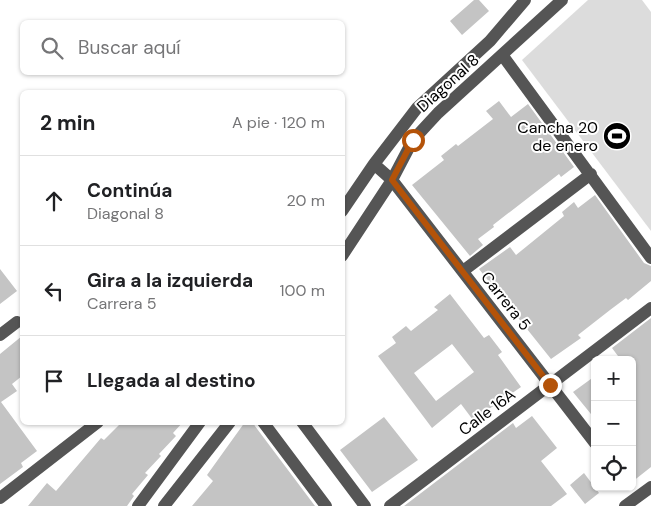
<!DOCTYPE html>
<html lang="es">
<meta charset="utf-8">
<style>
body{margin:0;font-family:"DM Sans",sans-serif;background:#f6f6f6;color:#202124}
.controls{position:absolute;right:15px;bottom:15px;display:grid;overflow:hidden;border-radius:8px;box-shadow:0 1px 4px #0004}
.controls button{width:45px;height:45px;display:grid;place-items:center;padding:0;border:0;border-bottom:1px solid #e0e0e0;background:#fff;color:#202124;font:25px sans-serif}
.stop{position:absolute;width:15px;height:15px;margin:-11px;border:4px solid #b45309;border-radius:50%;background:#fff}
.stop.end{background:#b45309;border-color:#fff;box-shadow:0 1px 5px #0008}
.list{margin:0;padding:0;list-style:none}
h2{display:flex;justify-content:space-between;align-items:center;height:65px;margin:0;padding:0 20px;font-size:21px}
h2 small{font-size:16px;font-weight:400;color:#757577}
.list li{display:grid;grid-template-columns:32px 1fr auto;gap:15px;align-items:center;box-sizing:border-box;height:90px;padding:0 20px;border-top:1px solid #e0e0e0}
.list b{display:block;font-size:19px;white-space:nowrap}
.list p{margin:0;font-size:16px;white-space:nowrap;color:#757577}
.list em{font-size:16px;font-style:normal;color:#757577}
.icon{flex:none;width:28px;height:28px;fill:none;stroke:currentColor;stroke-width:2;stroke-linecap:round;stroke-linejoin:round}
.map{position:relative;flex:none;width:651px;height:506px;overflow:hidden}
.search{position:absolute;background:#fff;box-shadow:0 1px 4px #0004;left:20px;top:20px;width:325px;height:55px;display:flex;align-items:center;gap:12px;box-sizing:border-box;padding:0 18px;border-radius:8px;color:#757577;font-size:19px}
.panel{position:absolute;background:#fff;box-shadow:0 1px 4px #0004;left:20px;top:90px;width:325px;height:335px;border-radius:8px}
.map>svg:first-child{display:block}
.green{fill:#dcdcdc}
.building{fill:#c4c4c4;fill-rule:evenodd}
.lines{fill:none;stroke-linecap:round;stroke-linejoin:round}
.minor{stroke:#555;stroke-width:12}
.route{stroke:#b45309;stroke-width:6}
.labels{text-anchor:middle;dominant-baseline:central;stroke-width:4;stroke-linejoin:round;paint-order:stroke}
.street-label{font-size:16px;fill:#000;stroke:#fff}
.poi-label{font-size:16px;fill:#000;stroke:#fff;text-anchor:end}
</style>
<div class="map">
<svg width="651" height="506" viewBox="0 0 651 506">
<rect width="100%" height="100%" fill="#fff"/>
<path class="green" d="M588,0H642L651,12V231L522,60Z"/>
<path class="building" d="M474,0H479L489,11L462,35L450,21Z
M499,101L511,117L528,104L574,167L561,177L559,174L493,225L494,227L478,239L483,245L470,256L412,185L444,160L441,156L456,144L458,146L493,119L486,111Z
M595,195L644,263L651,266V281L628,300L626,298L610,310L578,335L581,338L551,359L479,269L510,247L516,255L564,216L562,212L574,202L578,208Z
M0,269L17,291L0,304Z
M450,294L484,338L489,335L502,352L498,355L521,387L473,420L461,404L432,428L378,356L396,343L392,337L406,326L411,331L438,310L434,307ZM452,344L474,372L436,401L414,373Z
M651,318V467L632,482V360H621L612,348Z
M22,336V376L12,384L17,391L1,402L37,451L21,463L23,467L0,484V354Z
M595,376V419L573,392Z
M532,416L557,448L541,461L567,494L551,506H404L513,423L516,428Z
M384,417L418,460L372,492L340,450Z
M122,422H183L173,433L176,436L159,454L161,456L145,473L148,475L132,494L134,496L127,506H28L47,483L56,491L101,438L104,440Z
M245,422H252L315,506H192L213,481L207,475Z
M584,473L599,493L585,504L570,485Z"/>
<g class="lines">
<path class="minor" d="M503,56L651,258
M374,164L392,180L595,443
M342,211L374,164L417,108L490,41L525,0
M342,256L392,180L413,140L438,113L562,0
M463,271L591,174
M0,335L17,322
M263,422L326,506
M302,422L365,506
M0,498L98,422
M138,506L200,422
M164,506L230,422
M390,506L651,308
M625,506L651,487"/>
</g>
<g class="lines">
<path class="route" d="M413,140L392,180L550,385"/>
</g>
<defs>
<symbol id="stadium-disc" viewBox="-11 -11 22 22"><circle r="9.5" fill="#000" stroke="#fff"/><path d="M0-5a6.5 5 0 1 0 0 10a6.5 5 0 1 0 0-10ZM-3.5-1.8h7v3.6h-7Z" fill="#fff"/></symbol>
</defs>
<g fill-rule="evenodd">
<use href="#stadium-disc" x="601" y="120" width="32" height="32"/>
</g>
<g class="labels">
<g class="street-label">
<text transform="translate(448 83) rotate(-42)">Diagonal 8</text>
<text transform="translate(506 301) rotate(52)">Carrera 5</text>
<text transform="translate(487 412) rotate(-37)">Calle 16A</text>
</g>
<g class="poi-label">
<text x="598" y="127">Cancha 20<tspan x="598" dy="18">de enero</tspan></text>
</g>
</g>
</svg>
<div class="controls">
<button>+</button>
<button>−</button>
<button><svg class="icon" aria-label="locate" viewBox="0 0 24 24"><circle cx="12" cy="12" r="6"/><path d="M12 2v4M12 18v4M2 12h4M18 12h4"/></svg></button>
</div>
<div class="stop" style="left:413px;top:140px"></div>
<div class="stop end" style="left:550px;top:385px"></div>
<div class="search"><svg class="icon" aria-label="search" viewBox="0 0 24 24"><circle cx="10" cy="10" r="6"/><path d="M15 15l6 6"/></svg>Buscar aquí</div>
<section class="panel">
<h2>2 min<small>A pie · 120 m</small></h2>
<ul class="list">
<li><svg class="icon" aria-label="ahead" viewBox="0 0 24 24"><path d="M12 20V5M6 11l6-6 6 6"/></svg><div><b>Continúa</b><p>Diagonal 8</p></div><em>20 m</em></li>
<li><svg class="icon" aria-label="left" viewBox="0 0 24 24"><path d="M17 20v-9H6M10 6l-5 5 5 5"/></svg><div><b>Gira a la izquierda</b><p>Carrera 5</p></div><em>100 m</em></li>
<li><svg class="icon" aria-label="arrive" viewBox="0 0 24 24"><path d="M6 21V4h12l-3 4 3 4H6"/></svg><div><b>Llegada al destino</b></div></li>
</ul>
</section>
</div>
